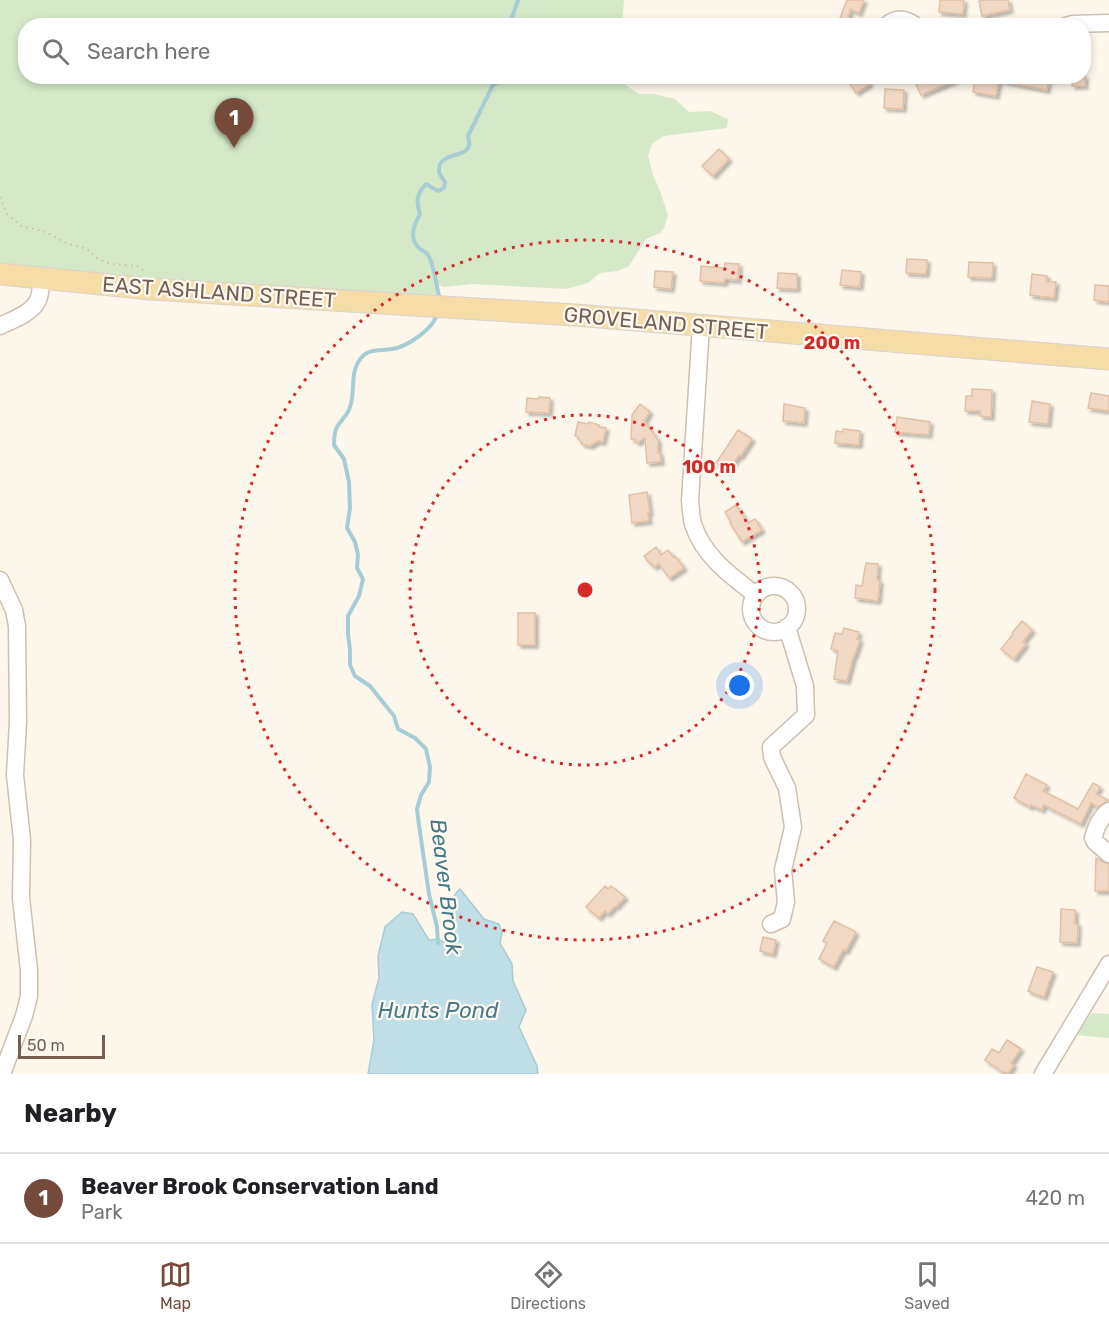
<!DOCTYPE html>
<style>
body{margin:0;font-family:Rubik,sans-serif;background:#f2f2f2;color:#202124}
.scale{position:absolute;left:18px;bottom:15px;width:87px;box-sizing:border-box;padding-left:6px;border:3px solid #765f4f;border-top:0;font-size:16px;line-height:21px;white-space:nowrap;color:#765f4f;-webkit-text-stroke:4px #fefaf1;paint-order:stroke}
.you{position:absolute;left:740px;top:686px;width:21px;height:21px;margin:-15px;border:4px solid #fff;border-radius:50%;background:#1a73e8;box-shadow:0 0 0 9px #1a73e833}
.badge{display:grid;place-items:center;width:39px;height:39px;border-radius:50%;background:#764a3b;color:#fff;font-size:20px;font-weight:700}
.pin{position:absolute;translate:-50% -50px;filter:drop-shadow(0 2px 3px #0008)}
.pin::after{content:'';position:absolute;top:32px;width:21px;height:18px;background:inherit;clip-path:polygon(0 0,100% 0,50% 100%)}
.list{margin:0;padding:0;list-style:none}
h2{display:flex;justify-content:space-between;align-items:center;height:78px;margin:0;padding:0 24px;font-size:26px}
h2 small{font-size:20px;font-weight:400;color:#757577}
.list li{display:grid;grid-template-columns:39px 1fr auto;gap:18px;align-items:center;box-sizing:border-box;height:90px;padding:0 24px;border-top:2px solid #e0e0e0}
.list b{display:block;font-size:22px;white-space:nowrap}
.list p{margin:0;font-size:20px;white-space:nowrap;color:#757577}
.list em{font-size:20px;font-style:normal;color:#757577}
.icon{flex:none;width:33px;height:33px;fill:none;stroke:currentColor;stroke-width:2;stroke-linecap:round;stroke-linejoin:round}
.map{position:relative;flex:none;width:1109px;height:1074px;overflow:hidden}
.search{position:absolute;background:#fff;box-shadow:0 3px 9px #0003;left:18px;right:18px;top:18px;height:66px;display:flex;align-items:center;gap:15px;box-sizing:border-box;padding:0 21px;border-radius:24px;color:#757577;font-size:22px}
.sheet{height:168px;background:#fff}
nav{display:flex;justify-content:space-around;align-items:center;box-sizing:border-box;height:84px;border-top:2px solid #e0e0e0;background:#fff;font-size:16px;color:#757577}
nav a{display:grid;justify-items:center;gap:3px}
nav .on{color:#764a3b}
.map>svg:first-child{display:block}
.green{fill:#d5e9c9}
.water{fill:#c0dee5;stroke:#a6ccd6;stroke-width:1.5}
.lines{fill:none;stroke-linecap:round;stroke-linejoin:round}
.stream{stroke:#a6ccd6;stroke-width:4}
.building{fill:#f0d8c4;stroke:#e2c0a5;stroke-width:1.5;filter:url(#shadow)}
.minor-casing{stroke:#cebfb1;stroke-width:19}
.major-casing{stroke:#d9d2ce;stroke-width:23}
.path{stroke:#d5bba6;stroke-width:2;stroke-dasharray:1.5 4.5;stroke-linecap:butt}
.minor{stroke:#fff;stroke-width:16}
.major{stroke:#f6dda8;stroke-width:21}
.ring{fill:none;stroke:#d62828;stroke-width:3;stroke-dasharray:3 6}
.labels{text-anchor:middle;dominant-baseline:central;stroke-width:4.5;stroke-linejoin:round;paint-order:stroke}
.street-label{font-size:21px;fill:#765f4f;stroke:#fefaf1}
.water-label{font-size:22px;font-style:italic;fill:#497a88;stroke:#fefaf1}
.centre{fill:#d62828;stroke:#fefaf1;stroke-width:3}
.ring-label{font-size:18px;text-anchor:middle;font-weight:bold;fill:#d62828;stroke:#fefaf1;stroke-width:4.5;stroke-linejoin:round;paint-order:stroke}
</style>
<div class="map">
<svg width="1109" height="1074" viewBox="0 0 1109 1074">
<defs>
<filter id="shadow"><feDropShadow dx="3" dy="3" stdDeviation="1.5" flood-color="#0004"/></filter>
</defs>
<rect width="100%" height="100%" fill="#fcf6eb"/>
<path class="green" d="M0,0H624L622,26H26V76L620,77L621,82L639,94H654L675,99L689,112L710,111L728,119L727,128L664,136L653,143L648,155L653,175L660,191L668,215L664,228L660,233L646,239L629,266L618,271L600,273L588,283L566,289L472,284L444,287L436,284L437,295L0,274Z
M1092,1013L1109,1014V1038L1076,1035Z"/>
<path class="water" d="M460,889L484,919L499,924L502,932L500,943L512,964L513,981L526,1010L519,1027L537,1066L538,1074H368L374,1040L372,1004L379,978L378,956L385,927L402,912L413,914L429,940L438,939L451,947L457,941C454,925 445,900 460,889Z"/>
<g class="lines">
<path class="stream" d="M509,26L518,0
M439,299V296C436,284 435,270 430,259C427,252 425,252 420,249C408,239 414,225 420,214C416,200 416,195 426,184L438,191L444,188L445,182L439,173C439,171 439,165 440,164C448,150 475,160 468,136L493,85L502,81L504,76
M437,313C435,328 407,347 392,349C381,351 369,348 361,358C349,373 356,390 350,407C348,415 341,420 337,427C334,432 334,439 334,445L344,459L349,482L350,508L347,528L355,542L358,555L357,568L363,579L359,596L348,616V634L350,650V665L355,676L370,686L394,716L398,729L415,738L426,749L430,767L429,782L421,795L417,809L418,818L429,894L437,927L438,943"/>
</g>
<path class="building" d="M847,0H864L859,13L850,9L848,26H837Z
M940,0H964L963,14L939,12Z
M984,0H1008L1010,10L982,16L979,1Z
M845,76H865L870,84L856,93Z
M927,76H965L921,95L915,82Z
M975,76L999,80L996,96L973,92Z
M1001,76H1049L1047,90L1001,81Z
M1073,76H1085V86H1072Z
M885,89L904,90L903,109L884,108Z
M719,149L729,159L713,176L702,166Z
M907,259L927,260L926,274L906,273Z
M969,262L993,263L992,278L968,277Z
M725,263L739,264L738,280L725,279L724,283L700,281L701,266L725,268Z
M842,270L861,272L860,287L840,285Z
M655,271L673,272L671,289L654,287Z
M778,273L797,274V289L777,288Z
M1032,274L1047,276V282H1056L1054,298L1030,295Z
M1095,285L1109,286V302L1094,300Z
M972,389L992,390L991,417L980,416V411H965L966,396H972Z
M1091,393L1109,396V411L1088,408Z
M539,397L550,398L549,413L526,412L527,398L538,399Z
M1032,401L1050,404L1048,424L1029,422Z
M640,404L650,412L644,421L658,440V453H660L661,462L647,463L645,438L637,443L634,439H631L632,415Z
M784,404L805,408L804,423L783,421Z
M897,417L930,422L929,435L895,432Z
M578,422L588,424L589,422L599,425V427L606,428L603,442L598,441L590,446L582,444L577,436H575Z
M843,429L860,431L859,445L835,443L836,431L843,432Z
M738,430L752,439L741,456L739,455L728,471L716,463Z
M647,492L650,513H648L649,521L632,523L629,495Z
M736,505L748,523L755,519L762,530L742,542L730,523L731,522L725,512Z
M656,547L661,555L668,550L673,557L675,556L684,568L669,578L659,564L654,567L651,563L650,564L644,556Z
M866,563L878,564L877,580L880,581L878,601L855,598L856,585L862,586Z
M518,613H535V645H518Z
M1022,621L1032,630L1023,642L1026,644L1014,659L1001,649L1013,634L1012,633Z
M844,628L859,632L857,639L860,640L855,655H854L847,681L834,679L838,651L831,649L835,633L842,634Z
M1026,774L1047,785L1043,791L1078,809L1093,783L1100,787L1096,794L1108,800L1098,807L1091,803L1081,824L1044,805L1042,810L1031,805L1030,807L1014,798Z
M1096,858L1103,862L1109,864V891H1095Z
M605,886L608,889L611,886L625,897L616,907L615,906L608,914L605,911L599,918L586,907Z
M1061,909L1075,910V924H1078L1077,943L1060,942Z
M834,921L856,932L846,951L843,950L834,967L819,959L827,943L823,941Z
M763,937L776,940L773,954L760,951Z
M1037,967L1053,972L1044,997L1028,991Z
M1007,1040L1021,1049L1011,1063L1014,1065L1008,1074L1005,1072L1004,1073L985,1060L992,1049L999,1053Z"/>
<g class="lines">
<defs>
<path id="minor" d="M886,26C896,17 906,18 916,26
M1066,26L1073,24L1109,23
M701,325L690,501C691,508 691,517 693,524C703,556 731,576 756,595
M0,326C12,320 30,314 37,302C41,296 41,285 41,278
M0,580L14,610L17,626L18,722L15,775L22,840L21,898L29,970V996L24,1016L2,1074
M751 609a23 23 0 1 1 46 0a23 23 0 1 1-46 0Z
M1109,811C1100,817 1096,828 1093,838L1095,842L1109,854
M771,924L782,919L786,902L783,870L793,827L787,788L772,757L771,747L806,715L805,686L787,627
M1043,1074L1109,964"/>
<path id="major" d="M0,274L151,289L575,315L1109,359"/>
</defs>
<use href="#minor" class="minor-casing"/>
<use href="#major" class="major-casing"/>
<path class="path" d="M0,197L7,214L21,226L46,232L66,243L87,249L97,258L105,262L113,264L137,266L144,271"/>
<use href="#minor" class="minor"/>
<use href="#major" class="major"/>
</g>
<g class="ring">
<circle cx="585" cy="590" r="175"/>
<circle cx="585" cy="590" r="350"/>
</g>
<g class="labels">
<g class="street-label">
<text transform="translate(219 292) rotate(4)">EAST ASHLAND STREET</text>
<text transform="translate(666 323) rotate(5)">GROVELAND STREET</text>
</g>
<g class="water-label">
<text transform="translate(446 887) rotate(83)">Beaver Brook</text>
<text x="438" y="1010">Hunts Pond</text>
</g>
</g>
<circle cx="585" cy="590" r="9" class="centre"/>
<g class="ring-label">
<text x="832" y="349">200 m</text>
<text x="709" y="473">100 m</text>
</g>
</svg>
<div class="scale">50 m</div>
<div class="you"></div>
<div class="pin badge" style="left:234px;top:148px">1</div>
<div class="search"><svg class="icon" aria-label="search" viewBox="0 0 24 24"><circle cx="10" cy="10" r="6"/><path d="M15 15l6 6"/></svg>Search here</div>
</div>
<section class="sheet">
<h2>Nearby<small></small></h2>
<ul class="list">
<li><span class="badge">1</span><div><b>Beaver Brook Conservation Land</b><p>Park</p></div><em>420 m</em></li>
</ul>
</section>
<nav>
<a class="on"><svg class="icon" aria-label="map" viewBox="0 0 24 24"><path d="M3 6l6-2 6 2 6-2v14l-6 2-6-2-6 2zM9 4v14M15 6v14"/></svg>Map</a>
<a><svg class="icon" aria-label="directions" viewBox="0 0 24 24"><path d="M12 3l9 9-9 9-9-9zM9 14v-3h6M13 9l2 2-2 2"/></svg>Directions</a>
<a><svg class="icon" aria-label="saved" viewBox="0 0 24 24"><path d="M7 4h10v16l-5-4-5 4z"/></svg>Saved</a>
</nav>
